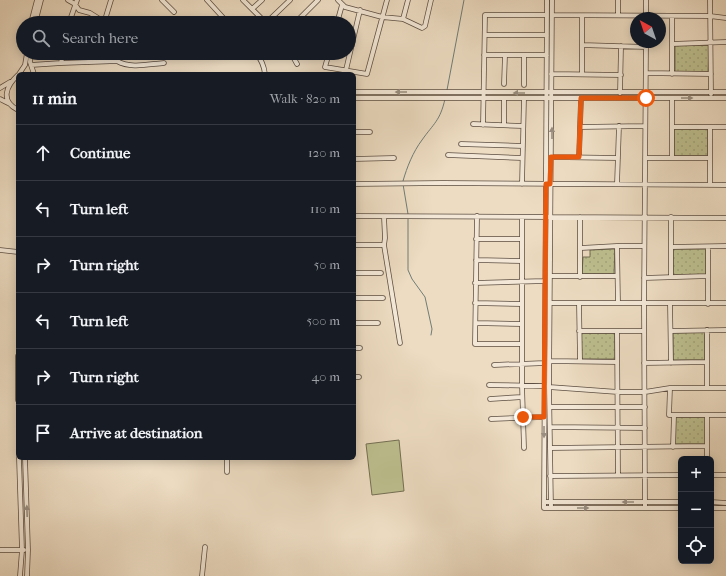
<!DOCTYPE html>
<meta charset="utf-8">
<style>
body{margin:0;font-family:"IM FELL French Canon",serif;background:#242831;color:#f1f3f6}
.controls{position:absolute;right:12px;bottom:12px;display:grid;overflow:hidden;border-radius:6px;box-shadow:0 2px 10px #0003}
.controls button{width:36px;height:36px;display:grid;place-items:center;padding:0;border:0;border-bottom:1px solid #363941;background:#171b24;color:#f1f3f6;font:20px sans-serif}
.compass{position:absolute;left:630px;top:12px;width:36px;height:36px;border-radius:50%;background:#171b24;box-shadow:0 2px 10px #0003;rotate:320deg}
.stop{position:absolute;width:12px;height:12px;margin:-9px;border:3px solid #ea580c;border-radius:50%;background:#fff}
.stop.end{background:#ea580c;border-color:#fff;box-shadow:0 1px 4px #0008}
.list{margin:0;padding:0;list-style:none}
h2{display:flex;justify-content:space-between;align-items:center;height:52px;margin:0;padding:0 16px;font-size:17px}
h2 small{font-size:13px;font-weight:400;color:#9ea1a6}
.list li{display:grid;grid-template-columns:26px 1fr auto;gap:12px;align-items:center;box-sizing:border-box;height:56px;padding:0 16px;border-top:1px solid #363941}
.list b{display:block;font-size:15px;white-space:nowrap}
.list em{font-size:13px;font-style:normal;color:#9ea1a6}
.icon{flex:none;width:22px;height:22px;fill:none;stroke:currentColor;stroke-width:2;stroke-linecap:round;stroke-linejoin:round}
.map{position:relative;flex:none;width:726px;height:576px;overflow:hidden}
.search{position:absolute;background:#171b24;box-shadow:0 2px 10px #0003;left:16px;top:16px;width:340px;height:44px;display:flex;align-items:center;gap:10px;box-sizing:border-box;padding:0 14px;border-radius:22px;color:#9ea1a6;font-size:15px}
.panel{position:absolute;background:#171b24;box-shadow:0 2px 10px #0003;left:16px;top:72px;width:340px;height:388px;border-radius:6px}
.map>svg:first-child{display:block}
.grass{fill:url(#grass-dots);stroke:#746f53}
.pitch{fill:#bdbf8f;stroke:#746f53}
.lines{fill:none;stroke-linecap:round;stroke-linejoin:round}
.stream{stroke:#6e7c78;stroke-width:1}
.minor-casing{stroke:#5c4e42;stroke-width:5.5}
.minor{stroke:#f3e8d7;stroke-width:4}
.oneway{fill:#998e81}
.route{stroke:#ea580c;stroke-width:5}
</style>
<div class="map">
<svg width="726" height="576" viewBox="0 0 726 576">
<defs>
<pattern id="grass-dots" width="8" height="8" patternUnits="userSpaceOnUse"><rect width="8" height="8" fill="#bdbf8f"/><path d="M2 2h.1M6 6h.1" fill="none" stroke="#a3a47b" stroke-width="1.8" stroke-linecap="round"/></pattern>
</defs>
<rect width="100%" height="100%" fill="#eddcc2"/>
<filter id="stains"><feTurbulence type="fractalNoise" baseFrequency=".005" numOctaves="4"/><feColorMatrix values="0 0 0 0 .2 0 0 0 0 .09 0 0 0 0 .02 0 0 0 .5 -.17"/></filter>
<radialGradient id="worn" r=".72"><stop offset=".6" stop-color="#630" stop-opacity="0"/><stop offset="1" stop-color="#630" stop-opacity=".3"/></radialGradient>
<path class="grass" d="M675,45H709L708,72H675Z
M674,129H708V156H674Z
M615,249L614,274H582L583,257H590V250Z
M673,249H706V275H673Z
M705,332V360H673V333Z
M581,333H615V359H581Z
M675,417H706V444H674Z"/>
<path class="pitch" d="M399,440L404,491L372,495L366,444Z"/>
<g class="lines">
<path class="stream" d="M447,90L464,0
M403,181C407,167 413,152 422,140C434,123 440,121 445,99
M403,184L408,214
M408,218V270L412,279L425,297L432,329L431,335"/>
<defs>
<path id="minor" d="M68,0L75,4L79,10L90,13L106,23
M162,0L174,12
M207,0L228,23
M243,0L266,23
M338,0L345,7L382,17L403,19L422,28L425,26L431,0
M547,0L544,508H681
M710,0L711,94
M252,9L262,0
M552,15L710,16L726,18
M618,15V0
M582,16V74
M672,17V74
M646,18V0
M403,19L408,0
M31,23L37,0
M35,23L41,0
M69,23L77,0
M104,23L111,0
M266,23L290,0
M295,23L318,0
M337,23L342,5
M485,35H547
M672,44L726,42
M582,45L646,47
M31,53L30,62L34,74
M256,53C261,59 264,66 265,74
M291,53L297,64
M329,53L325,67L367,74L387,0
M484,55H547
M524,55V85
M94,61L96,53
M117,61L119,53
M61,63L117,61C131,69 149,64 164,63
M31,65L61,63L63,53
M346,70L360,10
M646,73L711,74
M19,74L25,65L27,53
M551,74L621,75
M18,75C6,86 0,101 18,110
M504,84L505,55
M0,88L10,82
M354,92H726
M620,93L621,46
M354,98H726
M672,98V158
M0,99L8,103
M473,124L523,126
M483,125L485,15H547
M504,125V98
M580,127L645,126
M672,127H726
M354,132H370
M461,144L523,146
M448,155L522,158
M551,157L618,158
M579,157L581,98
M645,158H710
M354,159L394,158
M354,184L443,183L726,185
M522,184L524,98
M617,184L619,126
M710,185V127
M354,216L726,218
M477,216L475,344H522
M384,217L385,238L384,245L400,343
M522,217V385L524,448
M476,239H522
M354,245H384
M617,246L618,303
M671,247L726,246
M708,247V304
M581,248L617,246H644
M0,250L18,252
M476,260L522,261
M354,273H381
M550,276H617
M580,277V217
M671,277V217
M644,278L708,276
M475,283L545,281
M354,298H383
M475,303L522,304
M550,303H726
M579,303L580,361
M670,303L671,363
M354,323H378
M476,323L522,324
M707,330V388
M579,331H644
M617,331L618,475
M671,331L726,330
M354,348H360
M18,356V400
M550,361L617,362
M644,363L707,362
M494,365L545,363
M354,377H359
M489,385L545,386
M549,387L618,392H645L670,388H726
M670,388L669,415H726
M490,399L522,397
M550,407H645
M491,419L544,417
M550,427L645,428
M673,447L674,415
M550,448L707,446
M19,458L22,550L20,576
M25,458L28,550L27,576
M227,458V472
M707,459V415
M711,475H726
M550,476L681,475
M544,502H681
M711,502L726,503
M551,508L549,387L552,0
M645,508L644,304L646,42
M711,508H726
M0,550H24
M202,576L205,547"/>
</defs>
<use href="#minor" class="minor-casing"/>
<use href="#minor" class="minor"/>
</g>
<defs><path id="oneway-solid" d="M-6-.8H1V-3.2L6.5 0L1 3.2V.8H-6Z"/></defs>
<g class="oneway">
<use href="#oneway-solid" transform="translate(401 92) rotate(-180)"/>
<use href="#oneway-solid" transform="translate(519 93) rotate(-180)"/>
<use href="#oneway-solid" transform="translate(687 98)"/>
<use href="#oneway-solid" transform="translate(552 133) rotate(-90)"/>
<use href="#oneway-solid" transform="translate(544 432) rotate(90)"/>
<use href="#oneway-solid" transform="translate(628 502) rotate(180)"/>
<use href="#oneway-solid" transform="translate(583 508)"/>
<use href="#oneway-solid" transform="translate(27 511) rotate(-92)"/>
</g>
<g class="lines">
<path class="route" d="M523,417H544L546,184H550L551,157H579L581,98H646"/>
</g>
<rect width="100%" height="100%" filter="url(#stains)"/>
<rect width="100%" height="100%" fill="url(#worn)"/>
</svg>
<div class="controls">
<button>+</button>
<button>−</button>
<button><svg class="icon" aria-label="locate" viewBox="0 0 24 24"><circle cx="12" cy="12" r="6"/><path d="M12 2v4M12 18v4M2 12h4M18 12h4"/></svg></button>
</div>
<svg class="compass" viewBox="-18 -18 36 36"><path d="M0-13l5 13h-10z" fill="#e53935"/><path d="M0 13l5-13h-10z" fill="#9ea1a6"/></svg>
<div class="stop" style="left:646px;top:98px"></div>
<div class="stop end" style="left:523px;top:417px"></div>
<div class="search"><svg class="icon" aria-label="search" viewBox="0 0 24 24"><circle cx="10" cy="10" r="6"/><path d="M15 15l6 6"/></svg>Search here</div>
<section class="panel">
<h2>11 min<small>Walk · 820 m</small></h2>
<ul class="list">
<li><svg class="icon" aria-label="ahead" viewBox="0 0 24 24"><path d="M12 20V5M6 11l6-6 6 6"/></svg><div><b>Continue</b></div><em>120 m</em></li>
<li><svg class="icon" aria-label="left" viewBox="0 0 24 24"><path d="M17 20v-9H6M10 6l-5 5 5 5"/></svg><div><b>Turn left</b></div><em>110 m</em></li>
<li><svg class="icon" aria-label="right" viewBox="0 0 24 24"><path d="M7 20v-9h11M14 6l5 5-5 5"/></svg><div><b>Turn right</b></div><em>50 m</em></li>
<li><svg class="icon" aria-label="left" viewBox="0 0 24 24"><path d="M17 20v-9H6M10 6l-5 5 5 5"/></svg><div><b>Turn left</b></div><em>500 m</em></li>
<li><svg class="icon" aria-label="right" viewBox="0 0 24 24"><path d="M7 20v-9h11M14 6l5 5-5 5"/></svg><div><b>Turn right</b></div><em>40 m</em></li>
<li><svg class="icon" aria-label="arrive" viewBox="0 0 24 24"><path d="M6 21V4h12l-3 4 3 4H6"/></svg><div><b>Arrive at destination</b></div></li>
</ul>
</section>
</div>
